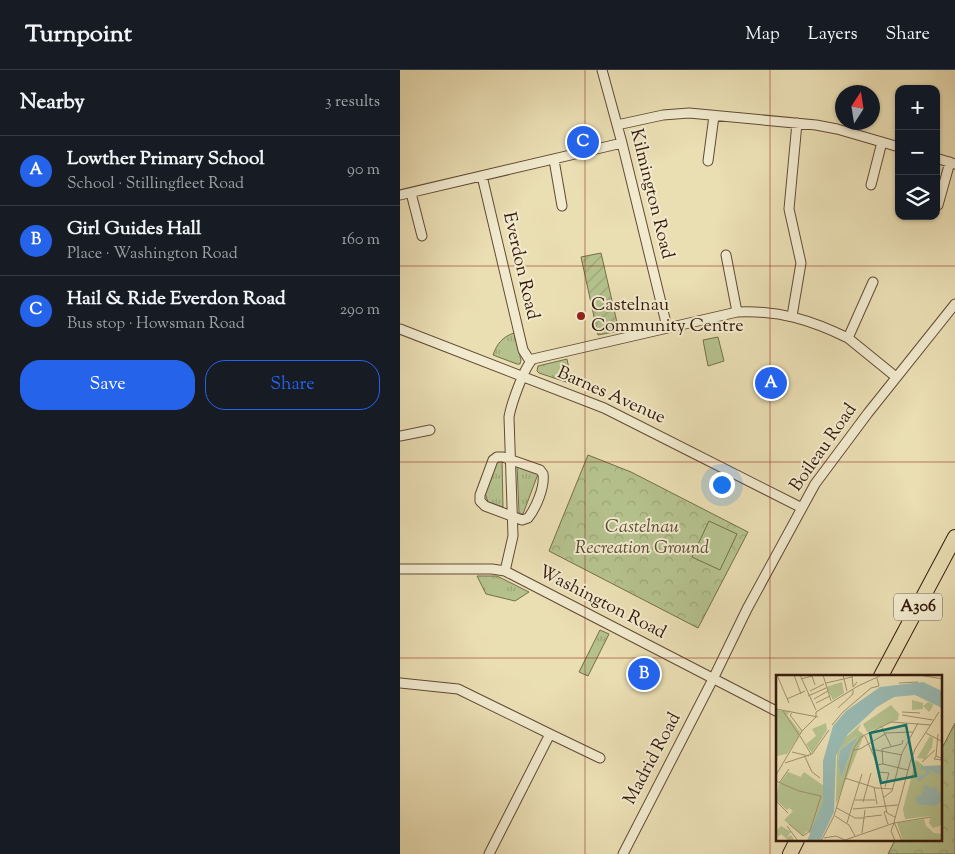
<!DOCTYPE html>
<meta charset="utf-8">
<style>
body{margin:0;font-family:"Sorts Mill Goudy",serif;background:#242831;color:#f1f3f6}
.controls{position:absolute;right:15px;top:15px;display:grid;overflow:hidden;border-radius:10px;box-shadow:0 1px 4px #0004}
.controls button{width:45px;height:45px;display:grid;place-items:center;padding:0;border:0;border-bottom:1px solid #363941;background:#171b24;color:#f1f3f6;font:25px sans-serif}
.compass{position:absolute;left:435px;top:15px;width:45px;height:45px;border-radius:50%;background:#171b24;box-shadow:0 1px 4px #0004;rotate:12deg}
.you{position:absolute;left:321px;top:414px;width:18px;height:18px;margin:-12px;border:4px solid #fff;border-radius:50%;background:#1a73e8;box-shadow:0 0 0 8px #1a73e833}
.badge{display:grid;place-items:center;width:32px;height:32px;border-radius:50%;background:#2563eb;color:#fff;font-size:16px;font-weight:700}
.pin{position:absolute;translate:-50% -50%;border:2px solid #fff;box-shadow:0 1px 5px #0006}
.list{margin:0;padding:0;list-style:none}
h2{display:flex;justify-content:space-between;align-items:center;height:65px;margin:0;padding:0 20px;font-size:21px}
h2 small{font-size:16px;font-weight:400;color:#9ea1a6}
.list li{display:grid;grid-template-columns:32px 1fr auto;gap:15px;align-items:center;box-sizing:border-box;height:70px;padding:0 20px;border-top:1px solid #363941}
.list b{display:block;font-size:19px;white-space:nowrap}
.list p{margin:0;font-size:16px;white-space:nowrap;color:#9ea1a6}
.list em{font-size:16px;font-style:normal;color:#9ea1a6}
.actions{display:flex;gap:10px;padding:15px 20px}
.actions a{flex:1;padding:11px 0;border:1px solid #2563eb;border-radius:20px;text-align:center;font-size:18px;color:#2563eb}
.actions .main{background:#2563eb;color:#fff}
.icon{flex:none;width:28px;height:28px;fill:none;stroke:currentColor;stroke-width:2;stroke-linecap:round;stroke-linejoin:round}
.map{position:relative;flex:none;width:555px;height:784px;overflow:hidden}
header{display:flex;align-items:center;gap:30px;box-sizing:border-box;height:70px;padding:0 25px;background:#171b24;border-bottom:1px solid #363941}
header strong{font-size:24px}
nav{display:flex;gap:28px;margin-inline-start:auto;font-size:18px}
main{display:flex}
aside{flex:1;background:#171b24}
.map>svg:first-child{display:block}
.grass{fill:url(#grass-tufts);stroke:#746e4c}
.park{fill:url(#park-crowns);stroke:#746e4c}
.garden{fill:url(#garden-furrows);stroke:#746e4c}
.pitch{fill:#b5c28e;stroke:#746e4c}
.lines{fill:none;stroke-linecap:round;stroke-linejoin:round}
.minor-casing{stroke:#624a35;stroke-width:11}
.primary-casing{stroke:#34190b;stroke-width:16}
.minor{stroke:#f1eace;stroke-width:9}
.primary{stroke:#eadeb3;stroke-width:14}
.grid{fill:none;stroke:#8f2418;stroke-width:1;stroke-opacity:0.55}
.poi-dot{fill:#8f2418;stroke:#f1eace;stroke-width:2}
.labels{text-anchor:middle;dominant-baseline:central;stroke-width:4;stroke-linejoin:round;paint-order:stroke}
.shield{fill:#f1eace;stroke:#6d5846;stroke-width:1}
.shield-label{font-size:16px;font-weight:bold;fill:#34190b}
.street-label{font-size:18px;fill:#34190b;stroke:#f1eace}
.poi-label{font-size:18px;fill:#34190b;stroke:#f1eace;text-anchor:start}
.park-label{font-size:18px;font-style:italic;fill:#5b4c32;stroke:#f1eace}
.inset-road{fill:none;stroke:#a18f70;stroke-width:1}
.view{fill:#0f766e;fill-opacity:0.15;stroke:#0f766e;stroke-width:2.5}
.inset-edge{fill:none;stroke:#34190b;stroke-width:2.5}
</style>
<header>
<strong>Turnpoint</strong>
<nav><a>Map</a><a>Layers</a><a>Share</a></nav>
</header>
<main>
<aside>
<h2>Nearby<small>3 results</small></h2>
<ul class="list">
<li><span class="badge">A</span><div><b>Lowther Primary School</b><p>School · Stillingfleet Road</p></div><em>90 m</em></li>
<li><span class="badge">B</span><div><b>Girl Guides Hall</b><p>Place · Washington Road</p></div><em>160 m</em></li>
<li><span class="badge">C</span><div><b>Hail &amp; Ride Everdon Road</b><p>Bus stop · Howsman Road</p></div><em>290 m</em></li>
</ul>
<div class="actions"><a class="main">Save</a><a>Share</a></div>
</aside>
<div class="map">
<svg width="555" height="784" viewBox="0 0 555 784">
<defs>
<pattern id="grass-tufts" width="24" height="20" patternUnits="userSpaceOnUse" patternTransform="scale(1.25)"><rect width="24" height="20" fill="#b5c28e"/><path d="M3 7l-1-3M5 7V3M7 7l1-3M15 17l-1-3M17 17v-4M19 17l1-3" fill="none" stroke="#9ca679"/></pattern>
<pattern id="park-crowns" width="20" height="18" patternUnits="userSpaceOnUse" patternTransform="scale(1.25)"><rect width="20" height="18" fill="#b5c28e"/><path d="M2 6a3 3 0 1 1 6 0M12 15a3 3 0 1 1 6 0" fill="none" stroke="#9ca679"/></pattern>
<pattern id="garden-furrows" width="10" height="10" patternUnits="userSpaceOnUse" patternTransform="scale(1.25)"><rect width="10" height="10" fill="#b5c28e"/><path d="M-1 1l2-2M0 10L10 0M9 11l2-2" fill="none" stroke="#9ca679"/></pattern>
</defs>
<rect width="100%" height="100%" fill="#eadeb3"/>
<filter id="stains"><feTurbulence type="fractalNoise" baseFrequency=".004" numOctaves="4"/><feColorMatrix values="0 0 0 0 .2 0 0 0 0 .09 0 0 0 0 .02 0 0 0 .5 -.17"/></filter>
<radialGradient id="worn" r=".72"><stop offset=".6" stop-color="#630" stop-opacity="0"/><stop offset="1" stop-color="#630" stop-opacity=".3"/></radialGradient>
<path class="grass" d="M114,263L121,290L120,294H117L93,285C97,274 102,267 114,263Z
M167,289L172,314L139,303L137,301L138,296Z
M102,390L103,437L88,432L85,423L96,392Z
M117,394L138,404L123,444L119,443Z
M77,506H97L129,522L115,531L86,524Z
M200,560L209,564L188,606L179,602Z"/>
<path class="park" d="M188,385L231,402L348,462L298,558L149,481Z
M555,653V784H488L495,770H541V680Z"/>
<path class="garden" d="M201,183L219,261L198,265L181,187Z"/>
<path class="pitch" d="M318,267L324,291L308,296L303,270Z
M309,451L337,464L320,500L292,487Z"/>
<g class="lines">
<defs>
<path id="minor" d="M202,0L222,73L267,257
M217,55L263,45L289,43L416,55L437,59L499,77
M536,88L555,94
M154,90L162,136
M308,91L314,46
M82,106L123,280L130,291
M471,115L482,72
M11,123L22,166
M0,125L222,73
M538,135L550,92
M326,185L337,242
M392,246L401,193L389,139L397,53
M0,259L204,338L402,438
M448,268L496,307
M0,366L30,360
M97,387H103L140,400L143,404C145,417 136,438 128,448L122,450L85,436L80,431V425L93,390Z
M0,499H92L105,501L378,642
M105,501L113,466L109,347C111,335 124,297 133,289L337,242C379,240 411,250 448,268L473,212
M0,613L58,619L150,664L89,784
M150,664L200,688
M223,784L313,609L347,539L415,414L468,343L555,234"/>
<path id="primary" d="M481,606L555,467
M390,784L397,770"/>
</defs>
<use href="#minor" class="minor-casing"/>
<use href="#primary" class="primary-casing"/>
<use href="#minor" class="minor"/>
<use href="#primary" class="primary"/>
</g>
<path class="grid" d="M185,0V784M370,0V784M0,196H555M0,392H555M0,588H555"/>
<circle class="poi-dot" cx="181" cy="246" r="5"/>
<g class="labels">
<rect class="shield" x="494" y="523.5" width="48" height="27" rx="4"/>
<g class="shield-label">
<text x="518" y="537">A306</text>
</g>
<g class="street-label">
<text transform="translate(251 124) rotate(76)">Kilmington Road</text>
<text transform="translate(120 196) rotate(77)">Everdon Road</text>
<text transform="translate(211 326) rotate(24)">Barnes Avenue</text>
<text transform="translate(424 378) rotate(-55)">Boileau Road</text>
<text transform="translate(202 533) rotate(27)">Washington Road</text>
<text transform="translate(253 689) rotate(-62)">Madrid Road</text>
</g>
<g class="poi-label">
<text x="191" y="236">Castelnau<tspan x="191" dy="21">Community Centre</tspan></text>
</g>
<g class="park-label">
<text x="242" y="458">Castelnau<tspan x="242" dy="21">Recreation Ground</tspan></text>
</g>
</g>
<g transform="translate(376 605)">
<rect width="166" height="166" fill="#eadeb3"/>
<path d="M85,49L82,55L88,60L60,129L61,78L69,63ZM81,61L76,73L65,104L62,85L64,75Z" fill="#b5c28e" fill-rule="evenodd"/>
<path d="M50,48L51,55L36,78L30,69L40,61L36,54Z" fill="#b5c28e"/>
<path d="M66,7L68,18L57,25L50,12ZM115,30L123,39L122,45L91,57L87,49ZM0,35L15,36L11,40L25,58L11,79L0,81ZM140,85L148,91L166,90V150L157,153L153,148L155,141L129,144L127,134ZM28,97L48,111L47,130L36,159L30,156L39,143L16,114ZM148,144L150,151L158,158L166,159V166H127L121,148Z" fill="#b5c28e"/>
<path d="M154,61L157,63L156,72L149,84L141,83ZM12,97L25,102L16,114L4,108Z" fill="#b5c28e"/>
<path d="M136,25L147,28V31L152,27L157,29L156,33L153,37L147,31V34L136,35ZM3,108L44,121L39,143L27,161L8,145L17,136L13,133L11,135L0,125ZM135,146V155L137,152L143,156L148,152V162L142,163L144,156L141,160L135,156L137,161L128,166L122,148ZM5,151L15,157L11,162L15,160L19,166H13L5,159L2,162L0,156Z" fill="#b5c28e"/>
<path d="M147,7L166,16V33L139,20L118,22L101,32L72,59L60,80L58,137L44,166H31L47,127V86L57,51L70,36L104,12ZM82,61L76,73L65,104L62,87L64,75ZM145,91H166V101L153,95L154,98L143,107L141,103L145,101L141,98L148,101L151,96L144,94ZM150,110L157,113L161,111V118L166,116V127L159,131L141,129L140,121L146,120V115L152,118L146,113Z" fill="#99bbb4"/>
<path class="inset-road" d="M1,0L13,28M18,0L25,19M24,0L40,35M47,0L55,26M67,0L71,16M143,0L167,4M76,1L77,12L81,7M25,4L36,1L39,10M50,8L76,2M123,8L142,7M95,13L103,11L101,3M34,16L48,9M32,21L50,13M11,24L29,16M38,24L52,16M40,28L54,21M62,33L77,19V15M0,34L42,42M7,36L23,60M67,37L95,13M126,37L144,38M16,38L14,40L26,56M126,40L157,45M40,41V37L82,11L106,0M56,50L67,37M105,51L115,71M109,58L137,57M150,58L167,67M162,59L160,81L167,84M24,61L35,79M89,61L99,84L111,138L119,142M95,74L126,80M77,75L84,74L109,59M16,77L33,81M36,79L53,55M160,81L158,84L165,85L167,78M29,82L36,97L44,103M146,87L159,75M9,88L36,79M107,89L106,74L126,69L127,65M100,90L107,89L132,95M102,97L113,98L109,112M0,100L26,56L40,42M69,103L100,113L117,114M0,106L23,116L45,121L34,156L27,161L13,149M3,108L13,94M98,112L101,129M107,123L116,116L126,78L142,48M79,125H99M0,126L12,138M87,127L95,98M61,133L79,143H89M77,134L122,130M111,136L108,137L112,149M59,141L73,150L79,161M89,142L106,140M71,148L86,99M11,151L22,166M86,158L89,135M48,163L60,161L69,165M69,165L118,148M45,166L58,141L78,73L85,62L115,47L155,50M119,166L115,156L118,148L155,142M126,166L118,147L134,88L139,74L163,37"/>
<path class="view" d="M130,50L140,101L105,108L94,58Z"/>
<rect width="166" height="166" class="inset-edge"/>
</g>
<rect width="100%" height="100%" filter="url(#stains)"/>
<rect width="100%" height="100%" fill="url(#worn)"/>
</svg>
<div class="controls">
<button>+</button>
<button>−</button>
<button><svg class="icon" aria-label="layers" viewBox="0 0 24 24"><path d="M12 4l9 5-9 5-9-5zM3 14l9 5 9-5"/></svg></button>
</div>
<svg class="compass" viewBox="-18 -18 36 36"><path d="M0-13l5 13h-10z" fill="#e53935"/><path d="M0 13l5-13h-10z" fill="#9ea1a6"/></svg>
<div class="you"></div>
<div class="pin badge" style="left:371px;top:313px">A</div>
<div class="pin badge" style="left:244px;top:604px">B</div>
<div class="pin badge" style="left:183px;top:72px">C</div>
</div>
</main>
